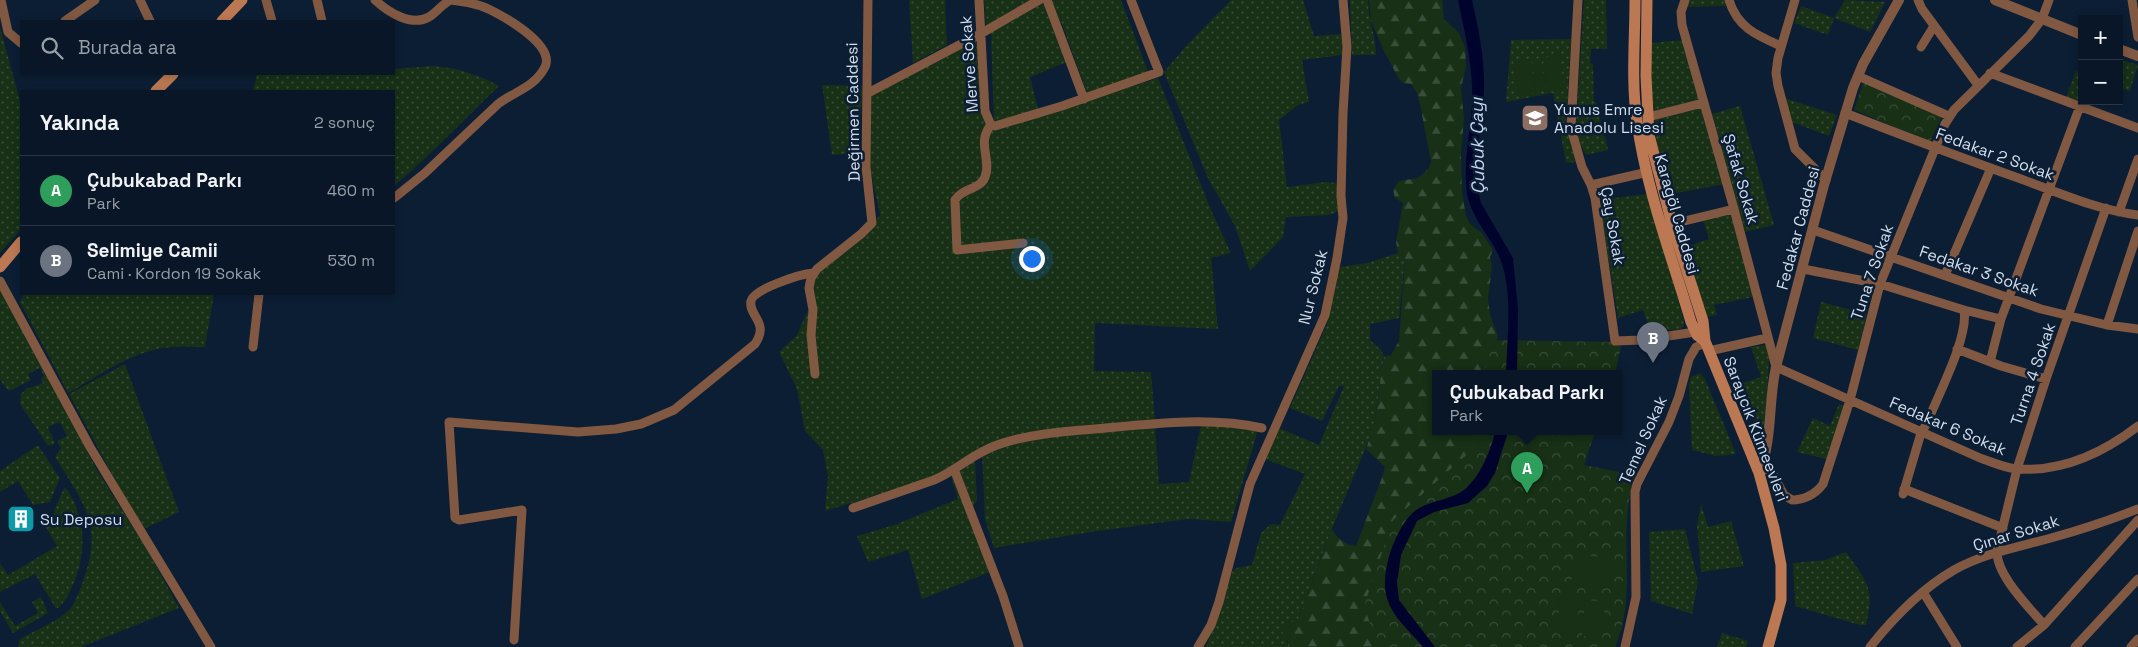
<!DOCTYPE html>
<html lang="tr">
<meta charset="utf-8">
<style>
body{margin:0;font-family:"Space Grotesk",sans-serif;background:#121f2f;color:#f1f3f6}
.controls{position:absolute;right:15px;top:15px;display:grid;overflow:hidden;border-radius:0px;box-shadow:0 2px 8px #0003}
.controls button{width:45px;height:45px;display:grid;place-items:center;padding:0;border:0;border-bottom:1px solid #293544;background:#091627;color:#f1f3f6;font:25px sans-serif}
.you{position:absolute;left:1031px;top:258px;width:18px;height:18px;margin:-12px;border:4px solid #fff;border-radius:50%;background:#1a73e8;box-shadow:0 0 0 8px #1a73e833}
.badge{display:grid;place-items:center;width:32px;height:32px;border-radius:50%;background:#2563eb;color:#fff;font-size:16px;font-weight:700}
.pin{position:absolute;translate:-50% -41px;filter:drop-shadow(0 1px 2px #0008)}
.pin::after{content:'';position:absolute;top:26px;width:18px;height:15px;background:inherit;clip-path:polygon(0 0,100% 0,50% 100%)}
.popup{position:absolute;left:1432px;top:370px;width:190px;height:65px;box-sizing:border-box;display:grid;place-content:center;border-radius:0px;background:#091627;filter:drop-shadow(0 1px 4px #0005);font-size:16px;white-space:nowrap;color:#999fa7}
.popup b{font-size:19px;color:#f1f3f6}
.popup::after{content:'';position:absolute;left:50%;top:100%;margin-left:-10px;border:10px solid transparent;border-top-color:#091627}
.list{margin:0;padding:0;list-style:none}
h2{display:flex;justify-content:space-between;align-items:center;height:65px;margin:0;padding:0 20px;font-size:21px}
h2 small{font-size:16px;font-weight:400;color:#999fa7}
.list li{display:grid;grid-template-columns:32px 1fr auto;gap:15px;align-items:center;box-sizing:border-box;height:70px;padding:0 20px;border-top:1px solid #293544}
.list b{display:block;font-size:19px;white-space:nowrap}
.list p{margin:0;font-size:16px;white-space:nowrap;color:#999fa7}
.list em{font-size:16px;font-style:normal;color:#999fa7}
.icon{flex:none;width:28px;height:28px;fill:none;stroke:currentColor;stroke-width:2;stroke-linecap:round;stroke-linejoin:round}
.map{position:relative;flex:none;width:2138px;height:647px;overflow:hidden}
.search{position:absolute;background:#091627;box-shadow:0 2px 8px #0003;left:20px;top:20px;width:375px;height:55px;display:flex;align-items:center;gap:12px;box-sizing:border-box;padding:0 18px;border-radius:0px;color:#999fa7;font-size:19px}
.panel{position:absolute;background:#091627;box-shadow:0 2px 8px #0003;left:20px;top:90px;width:375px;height:205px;border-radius:0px}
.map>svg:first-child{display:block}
.grass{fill:url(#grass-dots)}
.forest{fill:url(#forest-firs)}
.park{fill:url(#park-crowns)}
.pitch{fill:#173016}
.water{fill:#00032c}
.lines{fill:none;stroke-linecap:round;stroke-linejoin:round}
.minor{stroke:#815841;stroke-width:9}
.tertiary{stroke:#815841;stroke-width:10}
.secondary{stroke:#bb7852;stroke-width:11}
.labels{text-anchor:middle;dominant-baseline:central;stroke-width:5;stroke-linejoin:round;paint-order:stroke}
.street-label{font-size:16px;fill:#d2deed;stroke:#0c1e34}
.poi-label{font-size:16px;fill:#d2deed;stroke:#0c1e34;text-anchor:start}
.water-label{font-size:18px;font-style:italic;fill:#c7d8f6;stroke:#0c1e34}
</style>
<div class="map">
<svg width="2138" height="647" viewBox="0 0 2138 647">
<defs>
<pattern id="grass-dots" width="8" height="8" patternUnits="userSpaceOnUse" patternTransform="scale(1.25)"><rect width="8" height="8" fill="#173016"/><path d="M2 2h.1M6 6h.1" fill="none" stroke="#384e38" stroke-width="1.8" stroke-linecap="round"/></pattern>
<pattern id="forest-firs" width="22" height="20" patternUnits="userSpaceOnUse" patternTransform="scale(1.25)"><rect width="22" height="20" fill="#173016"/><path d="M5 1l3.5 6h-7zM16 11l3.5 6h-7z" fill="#384e38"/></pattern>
<pattern id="park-crowns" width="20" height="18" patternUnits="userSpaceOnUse" patternTransform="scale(1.25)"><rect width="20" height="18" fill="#173016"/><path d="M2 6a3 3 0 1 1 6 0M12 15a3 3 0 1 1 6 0" fill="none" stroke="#384e38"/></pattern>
</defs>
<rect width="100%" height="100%" fill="#0c1e34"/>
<path class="grass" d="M909,0H945L947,45L913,63Z
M984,0H1031L986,27Z
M1044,0L1067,62L1030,77L1038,109L994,123L991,32Z
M1050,0H1121L1149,74L1087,93L1062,24Z
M1231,0H1303L1314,36L1343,34V55L1302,60L1309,102L1298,105L1279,120L1287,187L1326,182L1337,183L1339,211L1329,215L1286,217L1283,237L1250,271L1235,226L1208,178L1164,72L1187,45Z
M1350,0H1368C1368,20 1376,36 1376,55H1352Z
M1584,0H1606L1607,49H1591L1590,63L1593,64L1594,101L1597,104C1599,119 1605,134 1608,150L1586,155L1579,142L1576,124Z
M1688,0H1725L1726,6L1686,7Z
M1845,0L1885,2L1870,32L1834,18L1828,35L1794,23L1801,6L1834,18Z
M0,27L21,105V229L0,253Z
M980,38L982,111L985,122L992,131L1158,78L1211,210L1231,253L1211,258L1218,329L1095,323L1094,371L1151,372L1155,422L995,443L942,475L825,511L828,476L823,450L805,431L797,389L779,352L797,335L810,306L812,286L816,276L826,265L865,233L880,215L870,168L871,97L873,93Z
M1571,39L1566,125L1576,162L1566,163L1553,93L1506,102L1511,40Z
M1683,40L1699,100L1651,113V43Z
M2119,59L2138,65L2130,91L2119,88Z
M433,66C458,68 477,74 499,86C464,119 431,155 394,186V91H253L257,74H394V69Z
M2076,71L2082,73V101H2085L2084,105L2066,97Z
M822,85L862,86L860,153L832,155Z
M1784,98L1837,115L1829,136L1789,121Z
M1702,106L1725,184L1671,194L1656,140L1654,119Z
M1740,106L1774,225L1745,232L1712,114Z
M1647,194L1683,317L1684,326L1680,329L1651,332L1643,310L1618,318L1599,200Z
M1733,213L1753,297L1714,305L1717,315L1706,317L1686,247L1709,239L1703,220Z
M1398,253L1405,258L1399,318L1370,324V340L1381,350L1384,357L1373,430L1329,536L1297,622L1285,623L1288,647H1206L1232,572L1236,568L1252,565L1261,533L1271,524L1280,525L1305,474L1265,459L1279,428L1319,445L1344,386H1339L1322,421L1290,408L1327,324L1339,267L1368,263Z
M0,287L97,470L149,553L179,608L81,647H18L20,639C34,631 56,622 67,612C74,606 80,590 83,581C104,524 83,503 55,457L61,448L57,441L67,436L60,422L48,427L55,443L48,446L20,404L21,394L26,389L43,383L41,379L44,376L40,368L28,374L31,380L9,391L0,380Z
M24,294H214L205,347C191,347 177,346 163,348C129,353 97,377 68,393L20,302Z
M1821,302L1867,314L1858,350L1813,338Z
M1766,345L1769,358L1765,434L1759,436L1743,383L1761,377L1751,347Z
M125,364L179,512L142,530L69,394Z
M1700,373L1705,379L1736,454L1716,456L1692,450L1689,385L1691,377Z
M1839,404L1845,406L1827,459L1797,452L1813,418L1830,426Z
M1225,424L1258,430L1231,522L1188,519L1091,532L994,548L985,519L982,454C1037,435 1097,430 1155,426L1159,484L1189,482L1201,425Z
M38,445L60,478L50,502L33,505L18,481L0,492V471Z
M975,459L977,501L970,510L990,572L922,599L908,550L868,562L857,536L894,525L958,499L951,476Z
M64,488L67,489C86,519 87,552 73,585C69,594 65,602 58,608L55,607L35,574L0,592V563L8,575L57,546L42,521L55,513L54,511Z
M1701,504L1708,527L1731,521L1744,566L1701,572L1697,526Z
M1685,529L1698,581L1692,614L1651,601L1649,532Z
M1846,552C1867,582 1875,587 1866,625H1860L1795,606L1793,563L1825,560Z
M41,597L48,613L13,633L0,611V602L15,626L38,613L32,602Z
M1722,633L1748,641L1746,647H1717Z"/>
<path class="forest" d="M1369,0H1442L1444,19L1459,33L1465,47L1466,66L1461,88L1464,118L1461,154L1462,193L1466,216L1470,224L1482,233L1493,250L1490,257L1492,267L1488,298L1490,315L1498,336L1495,345L1497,374H1436V432H1487L1403,647H1288V641L1281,630L1285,623L1297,622L1332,529C1338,539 1344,544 1356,546L1383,475L1385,467L1366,449C1378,419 1378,388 1384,357L1391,355L1399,341L1405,258L1398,253L1396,242L1403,203L1395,198L1393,190L1399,181L1418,178L1429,168L1431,162L1420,104L1417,93L1411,84L1403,83L1399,79L1384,51L1371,21Z"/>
<path class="park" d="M1863,83L1942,116L1930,142L1854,110Z
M1489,340L1612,342L1621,346L1615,374H1484Z
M1475,432H1595L1584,465L1635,475C1616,531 1639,592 1615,647H1378L1364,606L1393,520L1473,449Z"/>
<path class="pitch" d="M1560,55L1564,88L1547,90L1543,58Z
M1541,58L1546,90L1537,91L1532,60Z
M1531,60L1536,93L1518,95L1513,62Z
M1574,555L1615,558L1612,588L1571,585Z
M1560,598L1579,599L1576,636L1557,634Z
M1585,600L1605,602L1602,638L1582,636Z"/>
<path class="water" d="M1458,0H1472C1479,31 1485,60 1484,92C1482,126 1471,171 1481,203L1513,258L1518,309L1517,374H1506C1507,338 1513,295 1501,261C1492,237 1471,219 1467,193C1463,164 1470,134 1472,105C1474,69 1465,35 1458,0Z
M1495,432H1508L1495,473L1487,486L1468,503L1434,512L1417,521L1401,555L1397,583L1399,600L1435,647H1423C1411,632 1392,617 1387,598C1379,574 1396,525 1416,510C1431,500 1452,500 1465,489C1480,477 1491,450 1495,432Z"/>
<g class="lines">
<path class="minor" d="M1,0L8,32L21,43
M140,0L150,21
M266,0L272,21
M317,0L322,21
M375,0C388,12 411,27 429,17C437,12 442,4 451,0C461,1 471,3 481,6C498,12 556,44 545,67C534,88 515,91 498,104L425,173L394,198
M979,0L985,111L991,125
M1047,0L1084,99
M1578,0L1571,128L1582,167L1591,185L1595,198L1615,341L1642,340L1695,332
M1685,0L1681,12L1682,25L1734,209L1776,367L1980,458C1992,462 2004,468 2017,469C2063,472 2103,453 2138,426
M1729,0C1737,27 1756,35 1781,46
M1795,0L1778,58L1776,73L1778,86L1795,149L1826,180
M1918,0L1922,9L1978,85
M2132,0L2138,37
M65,21L95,0
M1921,47L1934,26
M1990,73L2138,128
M1858,76L1949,116
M868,93L982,33L1039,0
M1845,113C1904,136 1962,158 2021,179C2059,193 2098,210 2138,215
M1648,117L1703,103
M991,125L995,126L1062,106L1159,72L1131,0
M991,125C976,143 992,159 985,177C980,190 962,188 955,200L957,250L1023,243
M1591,185L1648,172
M2119,212L2138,159
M1672,224L1734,209
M1813,230L2041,309L2107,325L2138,329
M1803,269L1880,284L1964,310L2001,319
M1945,275L1991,168
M0,281L90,447L211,647
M2107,325L2138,231
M253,347L259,294
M1957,349L2001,366L2046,379
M1709,351L1767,338
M1990,362L2001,319L2080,106
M815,374L811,335L813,310L809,288L811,278L817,269L861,234L872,223L866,167L868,0
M954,469L1003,596L1019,647
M1759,473L1769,467L1784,495L1792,500C1804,500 1816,494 1823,484L1850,400L1880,284L1945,124L1954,110L2029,36L2042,19L2049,0
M1904,489L2003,528
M1903,494L1921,433L1927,423C1938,395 1969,337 1964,310
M853,508L934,480C957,470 972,454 997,445C1031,433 1070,431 1106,428C1157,423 1212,417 1262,428
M1923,592L1957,647
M2044,625C2029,607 1996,575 1997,551L2017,469L2046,379L2106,208
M514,640L522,510L459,520L455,518L449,422L578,432L616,429L641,424L674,410L755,344C770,322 748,316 751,301C753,289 801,274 813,273
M1198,647L1211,625L1219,602L1250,484L1325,315L1337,258L1343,218L1341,196L1343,113L1347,47L1343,0
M1625,647L1636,597L1635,492L1637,484L1669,422L1679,396L1689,359L1696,347L1705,343
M1870,647C1894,617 1921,589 1954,570C1985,553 2018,547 2051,538C2081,530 2110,520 2138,509
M2017,647L2044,625L2138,520
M2075,647L2138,579
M2131,647L2138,639"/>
<path class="tertiary" d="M1995,0L2082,35
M2119,49L2138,56
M1759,473C1773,440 1768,402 1776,367L1824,185L1853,88L1863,64L1899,0"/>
<path class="secondary" d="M1635,0C1635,40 1631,82 1637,122C1646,189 1672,257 1691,322L1697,335L1705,341
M1647,0L1646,76L1649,135L1672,224L1703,321L1705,341L1759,473L1774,528L1781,565V600L1768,647
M222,21L242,0
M156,91L173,74
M0,267L21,242"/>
</g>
<defs>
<symbol id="school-square" viewBox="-11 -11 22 22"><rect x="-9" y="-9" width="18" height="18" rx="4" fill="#8d6e63" stroke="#0c1e34"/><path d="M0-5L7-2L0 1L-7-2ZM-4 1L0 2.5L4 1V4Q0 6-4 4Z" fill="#fff"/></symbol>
<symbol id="building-square" viewBox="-11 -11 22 22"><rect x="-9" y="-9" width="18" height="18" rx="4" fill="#0f9aa8" stroke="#0c1e34"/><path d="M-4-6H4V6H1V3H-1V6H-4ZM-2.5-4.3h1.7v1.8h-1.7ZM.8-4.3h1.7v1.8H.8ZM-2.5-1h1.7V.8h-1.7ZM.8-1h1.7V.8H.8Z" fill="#fff"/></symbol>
</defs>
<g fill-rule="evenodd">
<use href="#school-square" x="1519" y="102" width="32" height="32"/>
<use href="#building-square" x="5" y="503" width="32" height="32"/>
</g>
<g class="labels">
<g class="street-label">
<text transform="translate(969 64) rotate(-94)">Merve Sokak</text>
<text transform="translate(853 112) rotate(-91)">Değirmen Caddesi</text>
<text transform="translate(1995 154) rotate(20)">Fedakar 2 Sokak</text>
<text transform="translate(1741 179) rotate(74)">Şafak Sokak</text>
<text transform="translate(1677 214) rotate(74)">Karagöl Caddesi</text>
<text transform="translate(1613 226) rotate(80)">Çay Sokak</text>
<text transform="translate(1798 228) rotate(-75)">Fedakar Caddesi</text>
<text transform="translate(1979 271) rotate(19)">Fedakar 3 Sokak</text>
<text transform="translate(1872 272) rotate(-71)">Tuna 7 Sokak</text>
<text transform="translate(1313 287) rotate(-76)">Nur Sokak</text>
<text transform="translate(2033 374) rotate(-71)">Turna 4 Sokak</text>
<text transform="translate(1948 426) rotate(23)">Fedakar 6 Sokak</text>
<text transform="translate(1756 429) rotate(69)">Saraycık Kümeevleri</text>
<text transform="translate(1643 440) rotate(-66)">Temel Sokak</text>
<text transform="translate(2016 533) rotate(-17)">Çınar Sokak</text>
</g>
<g class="poi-label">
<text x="1554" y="109">Yunus Emre<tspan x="1554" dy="18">Anadolu Lisesi</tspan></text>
<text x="40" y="519">Su Deposu</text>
</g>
<g class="water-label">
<text transform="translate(1477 146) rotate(-91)">Çubuk Çayı</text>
</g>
</g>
</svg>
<div class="controls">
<button>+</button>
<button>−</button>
</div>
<div class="you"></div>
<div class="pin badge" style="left:1527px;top:493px;background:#2e9e5b">A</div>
<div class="popup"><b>Çubukabad Parkı</b>Park</div>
<div class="pin badge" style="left:1653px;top:363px;background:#6b7280">B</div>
<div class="search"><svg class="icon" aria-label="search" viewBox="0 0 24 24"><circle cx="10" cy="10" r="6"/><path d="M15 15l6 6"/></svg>Burada ara</div>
<section class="panel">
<h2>Yakında<small>2 sonuç</small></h2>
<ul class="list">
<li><span class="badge" style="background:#2e9e5b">A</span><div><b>Çubukabad Parkı</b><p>Park</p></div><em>460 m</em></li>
<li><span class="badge" style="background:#6b7280">B</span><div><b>Selimiye Camii</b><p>Cami · Kordon 19 Sokak</p></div><em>530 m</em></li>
</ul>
</section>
</div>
